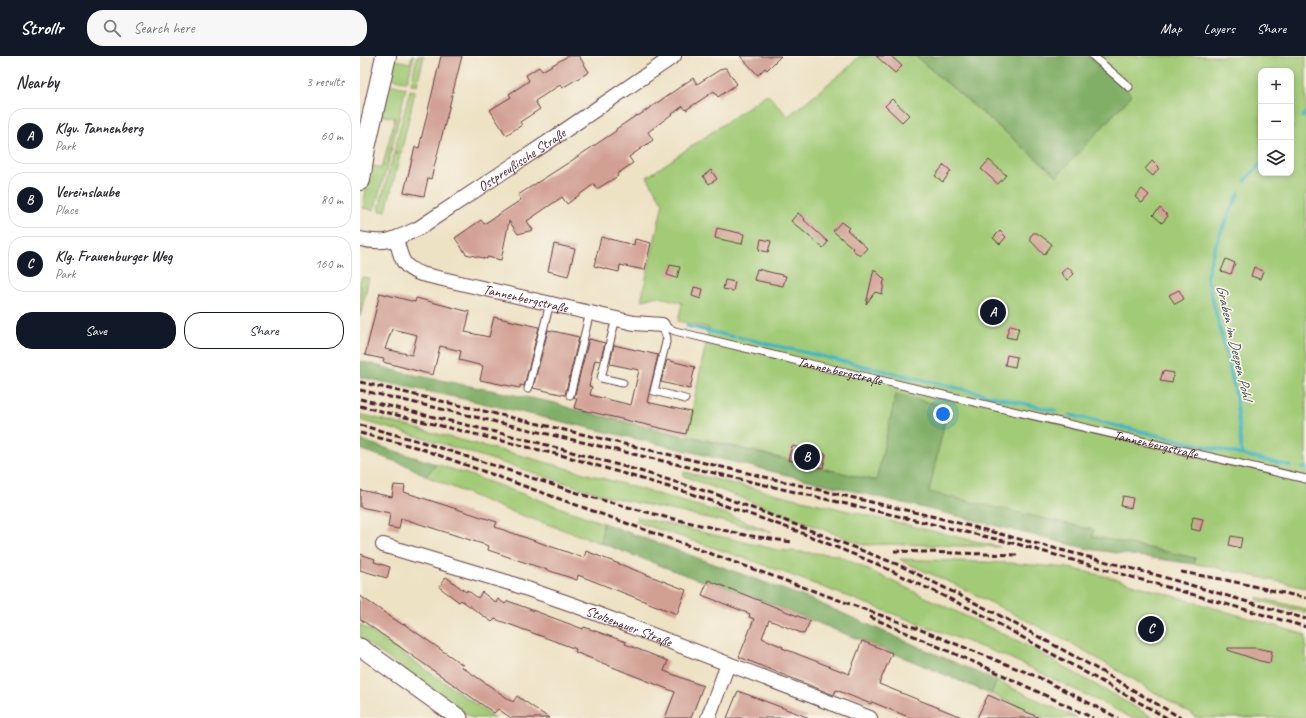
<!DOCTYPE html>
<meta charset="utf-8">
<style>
body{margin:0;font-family:Caveat,sans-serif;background:#f7f7f7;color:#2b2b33}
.controls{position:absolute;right:12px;top:12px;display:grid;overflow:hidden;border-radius:8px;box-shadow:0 2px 6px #0003}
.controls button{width:36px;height:36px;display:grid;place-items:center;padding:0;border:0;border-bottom:1px solid #e1e1e2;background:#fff;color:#2b2b33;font:20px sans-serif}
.you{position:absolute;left:583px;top:358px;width:14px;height:14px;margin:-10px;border:3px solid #fff;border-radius:50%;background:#1a73e8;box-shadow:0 0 0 6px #1a73e833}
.badge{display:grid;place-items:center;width:26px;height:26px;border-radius:50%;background:#111827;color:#fff;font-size:13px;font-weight:700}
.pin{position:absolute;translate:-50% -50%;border:2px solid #fff;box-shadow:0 1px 4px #0006}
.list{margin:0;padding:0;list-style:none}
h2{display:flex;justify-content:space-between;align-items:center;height:52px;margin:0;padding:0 16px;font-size:17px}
h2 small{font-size:13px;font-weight:400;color:#7c7c81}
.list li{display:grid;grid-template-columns:26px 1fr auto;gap:12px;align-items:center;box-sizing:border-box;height:56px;margin:0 8px 8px;padding:0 8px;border:1px solid #e1e1e2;border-radius:16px}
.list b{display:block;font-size:15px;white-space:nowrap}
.list p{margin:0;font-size:13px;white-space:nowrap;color:#7c7c81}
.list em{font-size:13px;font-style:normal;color:#7c7c81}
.actions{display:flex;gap:8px;padding:12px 16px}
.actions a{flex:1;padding:9px 0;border:1px solid #111827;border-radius:16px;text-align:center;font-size:14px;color:#111827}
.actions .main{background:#111827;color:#fff}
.icon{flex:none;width:22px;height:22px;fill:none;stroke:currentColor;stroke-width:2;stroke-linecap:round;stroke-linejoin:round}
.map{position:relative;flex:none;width:946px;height:662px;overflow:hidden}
header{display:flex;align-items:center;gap:24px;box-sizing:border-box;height:56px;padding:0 20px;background:#111827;color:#fff}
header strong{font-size:19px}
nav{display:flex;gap:22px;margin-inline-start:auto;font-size:14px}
.search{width:280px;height:36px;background:#f7f7f7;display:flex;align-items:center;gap:10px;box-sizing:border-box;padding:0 14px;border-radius:16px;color:#7c7c81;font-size:15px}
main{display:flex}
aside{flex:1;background:#fff}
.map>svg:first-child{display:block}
.green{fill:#a2cb77;stroke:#767551;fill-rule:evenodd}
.forest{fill:#81af68;stroke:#66674a}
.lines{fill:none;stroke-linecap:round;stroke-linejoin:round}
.stream{stroke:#43b3bb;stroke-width:3.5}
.building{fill:#d29f93;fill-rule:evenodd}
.service-casing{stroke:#633c42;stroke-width:9}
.minor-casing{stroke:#633c42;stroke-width:16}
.tertiary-casing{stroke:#633c42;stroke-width:19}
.secondary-casing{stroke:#633c42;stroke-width:22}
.service{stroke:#fff;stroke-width:7}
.minor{stroke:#fff;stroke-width:14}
.tertiary{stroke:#fff;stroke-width:17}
.secondary{stroke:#fff;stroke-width:20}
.rail{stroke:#4a1f2b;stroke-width:3;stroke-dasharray:6 3;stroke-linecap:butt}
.labels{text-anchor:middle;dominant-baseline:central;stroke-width:3.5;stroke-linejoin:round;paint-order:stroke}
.street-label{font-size:14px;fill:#4a1f2b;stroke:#f7f3e8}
.water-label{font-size:15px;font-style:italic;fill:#48535d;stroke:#f7f3e8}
</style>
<header>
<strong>Strollr</strong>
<div class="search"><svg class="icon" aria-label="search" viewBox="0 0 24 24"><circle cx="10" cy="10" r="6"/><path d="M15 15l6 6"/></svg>Search here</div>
<nav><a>Map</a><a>Layers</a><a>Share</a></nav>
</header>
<main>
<aside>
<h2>Nearby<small>3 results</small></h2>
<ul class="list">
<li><span class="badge">A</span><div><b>Klgv. Tannenberg</b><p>Park</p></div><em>60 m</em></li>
<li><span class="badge">B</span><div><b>Vereinslaube</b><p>Place</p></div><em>80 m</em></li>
<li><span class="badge">C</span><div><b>Klg. Frauenburger Weg</b><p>Park</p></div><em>160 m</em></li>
</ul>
<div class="actions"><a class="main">Save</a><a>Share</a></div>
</aside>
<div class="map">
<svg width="946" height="662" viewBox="0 0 946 662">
<rect width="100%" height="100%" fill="#f7f3e8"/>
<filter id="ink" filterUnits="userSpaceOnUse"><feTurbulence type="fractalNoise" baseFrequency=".025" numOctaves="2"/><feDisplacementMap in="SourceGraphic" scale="8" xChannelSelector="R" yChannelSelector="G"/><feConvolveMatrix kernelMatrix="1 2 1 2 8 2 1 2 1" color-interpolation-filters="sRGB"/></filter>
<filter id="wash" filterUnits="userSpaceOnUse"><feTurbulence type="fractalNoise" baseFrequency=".012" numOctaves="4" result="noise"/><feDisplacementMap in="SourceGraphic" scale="16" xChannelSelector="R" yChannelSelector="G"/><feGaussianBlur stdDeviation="0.9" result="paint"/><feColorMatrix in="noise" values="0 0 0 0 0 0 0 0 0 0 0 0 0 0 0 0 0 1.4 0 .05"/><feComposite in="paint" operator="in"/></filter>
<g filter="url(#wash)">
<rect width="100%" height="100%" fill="#eee2c5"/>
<path class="green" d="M52,0H54L47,26L27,21L31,3L50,7Z
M57,0H64L57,29L51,28Z
M499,0H555L697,120L766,32L728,0H946V532L850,510L834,508L835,502L732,480L733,474L478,416L327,379L349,272L318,265L322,247L297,240L281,245L303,147L287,121L407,38L428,60L488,12ZM901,15H931V117H901Z
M29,28L46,32L28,108L14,154L3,152L10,109L22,112L35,62L19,59Z
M50,34L55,35L41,97L34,96Z
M34,97L40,99L26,155H20L19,152Z
M2,221L9,222L0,261V226Z
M0,358L159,399L270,430L366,458L412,476L250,441L64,382L0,364Z
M76,408L113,420L243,467L241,487L144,453L66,420Z
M324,416L640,491L532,488L504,489L324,420Z
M277,461L418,494L477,499L660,586L794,662H771L749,650L650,602L399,507L277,466Z
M540,503L650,507L709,512L749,521L946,579V662H838L713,588L596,529L544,506Z
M897,541L946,553V557L897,544Z
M0,568L136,662H112L0,582Z
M637,625L717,662H685L631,638Z"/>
<path class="forest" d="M555,0H728L766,32L771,40L697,120Z
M0,305L45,317L195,347L212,353L516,425L536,338L588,351L569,436L734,474L732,480L835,502L834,508L729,493L597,460L311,391L109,344L0,321Z
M0,384L76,408L66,420L48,410L0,393Z
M243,467L452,544L637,625L631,638L550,604L396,542L336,523L241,487Z"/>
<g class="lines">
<path class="stream" d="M943,61L946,57
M931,73L932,72
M885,125L901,107
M879,137C866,164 852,192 847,221L875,334L882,399
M327,270L374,281
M378,281L525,315L696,355
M710,359L930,410
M942,412L946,413"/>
</g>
<g id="blocks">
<path class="building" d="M81,0H102L71,123L68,122L64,140L44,136L55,91L59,92Z
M208,0H219L229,16L202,32L200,29L175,45L180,53L160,66L162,69L146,79L130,54L151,41L149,38L169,25L166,19L179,11L182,15Z
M380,0H421L407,14L405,12L398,19Z
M516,0H531L542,10L535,17Z
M363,12H366L377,28L358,41L354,35L326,54L323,50L288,76L293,84L269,101L273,107L257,118L258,120L237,133L234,128L207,148L202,141L167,165L173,174L158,178L149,165L141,204L127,201V203L106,198L95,182L121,164L124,168L161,144L158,139L208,107L256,75V73L277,59L278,60L333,22L337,28Z
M532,43L549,59L542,66L525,50Z
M629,104L646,119L638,128L621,113Z
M792,105L799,112L793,120L785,113Z
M584,109L591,115L583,126L575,120Z
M351,114L357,123L349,128L343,120Z
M782,133L789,139L782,147L775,141Z
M800,152L808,160L802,167L793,159Z
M438,157L445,163L444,164L468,186L463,192L431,165Z
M481,166L489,172L487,174L507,192L500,200L492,193L493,192L473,175Z
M357,172L384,178L382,188L355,182Z
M640,175L646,181L640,188L633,182Z
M673,177H677L692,188L684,199L670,184V181Z
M241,181L274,189L275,183L291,187L285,214L260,209L259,216L234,210Z
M401,183L411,185L408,196L399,194Z
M194,188L215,193L208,220L188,215Z
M866,203L875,207L871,218L861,215Z
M310,209L320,211L317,222L307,219Z
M708,211L714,218L707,224L701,217Z
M894,211L903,215L900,223L891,220Z
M397,213L426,220L423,230L394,224Z
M514,213L525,224L523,227H524L522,238L515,236L506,248Z
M365,224L375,226L373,235L363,233Z
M334,231L343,233L341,243L332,240Z
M819,234L824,243L815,248L809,239Z
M20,237L55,246L56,242L110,256L105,276L129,281L134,261L179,271L164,330L160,329V332L120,324L123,310L99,304L101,295L80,290L73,319L23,306L24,303L5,299ZM32,273L57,279L52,299L25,293Z
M650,269L659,271L656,283L646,281Z
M188,274L219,281L205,339L173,332Z
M229,283L245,287L240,305L235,304L229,330L232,331L230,339L271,349L279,314L250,308L254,289L298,299L287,346L331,356L326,378L214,352L217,342H214Z
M647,299L657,301L655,311L645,309Z
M307,304L335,311L330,333L301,326Z
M803,315L814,317L812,327L800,325Z
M432,390L466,398L463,412L428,404Z
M34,429L45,430L44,436L137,466L135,471L224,502L226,495L326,534L317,558L218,519L217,524L128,494L129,490L41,462L39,473L28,471L30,457L0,451V434L32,441Z
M763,440L773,442L771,452L761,450Z
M833,461L843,463L840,475L831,473Z
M871,480L882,482L880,492L869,489Z
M0,498L15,503L14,506L30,511L27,522L0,514Z
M86,521L106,536L107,534L118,542L122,536L136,547L138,543L145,548L148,545L223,573L224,571L266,586L265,588L308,605L304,615L343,630L331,662H305L315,636L215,596L216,593L135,563L132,566L101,544L99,546L79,531Z
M348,524L450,565L444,578L409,564L402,582L423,591L422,592L489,618L502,585L532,597L519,628L604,662H551L512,646L511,648L476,634L474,639L379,601L394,563L389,561L390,558L342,539Z
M0,540L43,569L44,568L103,609L102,611L153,646L157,640L189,662H151L138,653L134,657L0,563Z
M868,592H895L912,595L910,607L900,605L868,594Z
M378,635L447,661V662H367Z
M628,639L680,662H617Z"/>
</g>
</g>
<g filter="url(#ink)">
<use href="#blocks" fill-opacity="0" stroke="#633c42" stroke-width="1"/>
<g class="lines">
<defs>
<g id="service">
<path d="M733,0L769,31"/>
<path d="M256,262L241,322L263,327"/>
<path id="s1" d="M302,269L315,275L442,306L946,423"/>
<path d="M302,269L307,282L294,335L325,343"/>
<path d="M168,333L190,247"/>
<path d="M210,339L230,256"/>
</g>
<g id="minor">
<path id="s2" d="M36,182C41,201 41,211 61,218L274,267L302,269"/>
<path id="s3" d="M0,183C26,189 36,183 59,172L188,86L314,0"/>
<path id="s4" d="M23,489L150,527L214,549L510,662"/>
<path d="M348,662L368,608"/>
</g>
<path id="tertiary" d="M0,591L99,662"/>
<path id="secondary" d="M0,124L5,92L26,0"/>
</defs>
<use href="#service" class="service-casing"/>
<use href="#minor" class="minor-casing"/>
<use href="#tertiary" class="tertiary-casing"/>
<use href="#secondary" class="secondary-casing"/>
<use href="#service" class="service"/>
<use href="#minor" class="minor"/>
<use href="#tertiary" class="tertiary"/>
<use href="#secondary" class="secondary"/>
<path class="rail" d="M0,326L575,461L793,518L946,563
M0,334L657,488L946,571
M0,343L172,385L280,415L358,439L439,470L539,509L635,557L725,606L821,662
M0,350L208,401L329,437L437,475L517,508L619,557L807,662
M0,369L62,386L227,440L305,461L385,479L432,486
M0,377L59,392L556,572L678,621L758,662
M534,495L657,499
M821,516L866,524L946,542
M510,561L632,614L733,662"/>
</g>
</g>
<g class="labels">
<g class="street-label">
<text stroke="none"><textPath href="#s3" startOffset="185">Ostpreußische Straße</textPath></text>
<text stroke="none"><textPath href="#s2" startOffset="154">Tannenbergstraße</textPath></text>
<text stroke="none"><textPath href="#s1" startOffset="184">Tannenbergstraße</textPath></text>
<text stroke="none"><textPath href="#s1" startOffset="508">Tannenbergstraße</textPath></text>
<text stroke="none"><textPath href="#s4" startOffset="259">Stolzenauer Straße</textPath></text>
</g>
<g class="water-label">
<text transform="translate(874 286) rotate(77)">Graben im Deepen Pohl</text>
</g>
</g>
</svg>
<div class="controls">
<button>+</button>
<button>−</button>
<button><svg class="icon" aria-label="layers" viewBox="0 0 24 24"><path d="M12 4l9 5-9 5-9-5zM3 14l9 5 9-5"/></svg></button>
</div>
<div class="you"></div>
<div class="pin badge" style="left:633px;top:256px">A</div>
<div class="pin badge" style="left:447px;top:401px">B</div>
<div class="pin badge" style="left:791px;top:573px">C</div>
</div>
</main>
